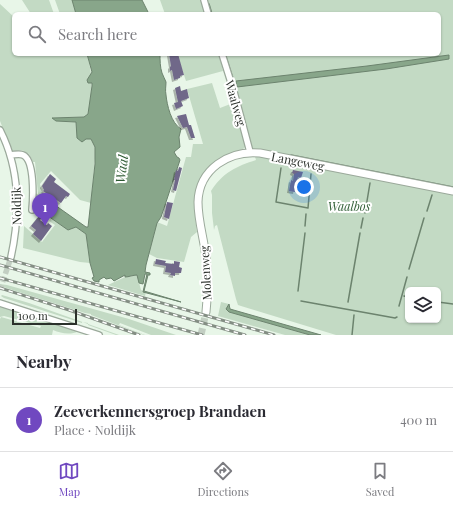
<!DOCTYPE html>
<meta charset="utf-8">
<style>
body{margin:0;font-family:"Playfair Display",serif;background:#f2f2f3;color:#2b2b33}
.controls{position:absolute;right:12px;bottom:12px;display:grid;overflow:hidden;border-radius:6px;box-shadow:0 1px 3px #0004}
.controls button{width:36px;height:36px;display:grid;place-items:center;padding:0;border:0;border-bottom:1px solid #e1e1e2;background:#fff;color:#2b2b33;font:20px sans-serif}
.scale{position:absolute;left:12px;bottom:10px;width:65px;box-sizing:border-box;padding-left:4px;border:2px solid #2b302b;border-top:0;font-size:11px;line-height:14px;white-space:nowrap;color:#2b302b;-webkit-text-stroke:3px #fff;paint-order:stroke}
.you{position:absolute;left:304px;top:187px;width:14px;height:14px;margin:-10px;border:3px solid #fff;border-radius:50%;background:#1a73e8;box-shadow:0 0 0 6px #1a73e833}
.badge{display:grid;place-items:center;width:26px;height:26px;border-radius:50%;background:#7048c0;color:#fff;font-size:13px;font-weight:700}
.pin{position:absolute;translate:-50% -33px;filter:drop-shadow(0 1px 2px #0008)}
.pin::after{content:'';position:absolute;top:21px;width:14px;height:12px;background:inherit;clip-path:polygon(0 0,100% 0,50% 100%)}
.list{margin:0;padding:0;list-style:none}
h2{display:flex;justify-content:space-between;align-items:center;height:52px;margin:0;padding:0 16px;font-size:17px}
h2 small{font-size:13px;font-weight:400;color:#7c7c81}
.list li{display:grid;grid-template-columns:26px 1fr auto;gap:12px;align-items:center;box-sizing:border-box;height:64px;padding:0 16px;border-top:1px solid #e1e1e2}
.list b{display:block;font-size:15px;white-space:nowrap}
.list p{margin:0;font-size:13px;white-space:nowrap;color:#7c7c81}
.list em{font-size:13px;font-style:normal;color:#7c7c81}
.icon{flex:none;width:22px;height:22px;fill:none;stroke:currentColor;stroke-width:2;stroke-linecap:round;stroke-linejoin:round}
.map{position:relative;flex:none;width:453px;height:335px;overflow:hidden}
.search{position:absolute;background:#fff;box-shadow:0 1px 3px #0004;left:12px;right:12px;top:12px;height:44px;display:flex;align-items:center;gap:10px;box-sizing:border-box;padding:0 14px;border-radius:6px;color:#7c7c81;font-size:15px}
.sheet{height:116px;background:#fff}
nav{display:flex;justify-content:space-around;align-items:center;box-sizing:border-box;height:56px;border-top:1px solid #e1e1e2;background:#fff;font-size:11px;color:#7c7c81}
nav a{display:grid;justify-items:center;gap:2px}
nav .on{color:#7048c0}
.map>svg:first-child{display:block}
.green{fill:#c3dac4;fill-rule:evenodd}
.water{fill:#88a68a;stroke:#6c836e}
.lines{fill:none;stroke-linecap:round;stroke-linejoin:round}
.stream{stroke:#6c836e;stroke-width:1.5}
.building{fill:#706889;filter:url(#shadow)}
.minor-tunnel{stroke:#c2cec2;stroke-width:5.5;stroke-dasharray:5.5 3;stroke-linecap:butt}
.major-tunnel{stroke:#c2cec2;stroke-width:7;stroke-dasharray:7 3.5;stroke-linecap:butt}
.minor-casing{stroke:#9ba99b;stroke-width:8}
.major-casing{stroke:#9ba99b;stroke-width:9}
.minor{stroke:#fff;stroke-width:5.5}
.major{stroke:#fff;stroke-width:7}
.rail-casing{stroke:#848e84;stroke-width:3}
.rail{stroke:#fff;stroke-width:1.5;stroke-dasharray:4.5;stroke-linecap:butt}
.labels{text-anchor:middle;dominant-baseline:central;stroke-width:4;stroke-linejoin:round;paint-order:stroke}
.street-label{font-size:12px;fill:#2b302b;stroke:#fff}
.park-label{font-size:12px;font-style:italic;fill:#346139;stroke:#fff}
.water-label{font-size:13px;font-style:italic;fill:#2c5931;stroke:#fff}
</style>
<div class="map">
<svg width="453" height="335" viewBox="0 0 453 335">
<defs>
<filter id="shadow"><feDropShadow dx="-2" dy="2" stdDeviation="0" flood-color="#0004"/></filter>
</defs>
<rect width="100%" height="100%" fill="#e8f6e8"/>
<path class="green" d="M22,0H49L54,14H31Z
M55,0H72L76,14H60Z
M160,0H201L206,14H165Z
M205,0H453V335H336L241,306L238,305L236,299L217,225L215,226L214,230L212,213V195L211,191C222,173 237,166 256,160L223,54H439V14H210ZM408,290H438V320H408Z
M0,4L14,17V54H87C93,76 93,92 88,114L84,117L53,118L56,121L76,122L86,139H91L96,147L91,203L80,200L51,171L40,184L42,192L46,197L44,200L35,194H38L35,162H33L29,154L22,150L12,152L0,121Z
M177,54H219L223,71L186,81Z
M212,83L220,108L233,103L245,140V147L243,149C237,152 229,154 223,157C193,174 193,202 197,232L191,237L184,262L157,258L149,254L157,222L167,226L186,157H191L193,144H203L187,89Z
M51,218L68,230L76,227L86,234L90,263L80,262L23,248L24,226L42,242L55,225L49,221Z
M134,275H137L141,290L146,292L145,296L108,285L125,277H130Z
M0,284L7,285L129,319L176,335H151L120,323L119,325L145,335H144L91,315V314L85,313L0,286Z
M2,295L29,303L119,335H116L88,325V323L82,322V323L4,298L1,296Z
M221,302L229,304L227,309L229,312L310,335H285L218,316Z
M0,305L79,331C71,335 62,334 53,330L52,335H0V319L1,317L40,328L41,326L4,316L0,317Z"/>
<path class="water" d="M72,0H142L149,14H76Z
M87,54H160C160,60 160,67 162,73C163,76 165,79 166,82C166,86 165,90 166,95C167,105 171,123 181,129L179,137L180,147L174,152L177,157L179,158L180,160L161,217L157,223L146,265L145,272L150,273V275H148L144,291L181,302L143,292L147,274H145L143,284L139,283L137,275C133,275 129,277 125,277V275L114,281L111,278L106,279L104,277L99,280V282L94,281L92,278L94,277L90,263L86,234L76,227L68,230L38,209L45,198L86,227H88L95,164V147L91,139H86L82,142L77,138L76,122L56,121L52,118L84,117L88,114L92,86V83H88L87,80L92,72Z
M449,55V59L386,69L237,87L236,81L367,66Z
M229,304L230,309L321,335H310L229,312L226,309Z"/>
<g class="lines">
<path class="stream" d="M209,4L212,14
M225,54L235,85
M291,155L453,187
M281,168L276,202L308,208L311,174
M427,211L432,195
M365,213L370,183
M305,226L306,214
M361,228L363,218
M409,269L424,218
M298,291L305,233
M404,296L408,297
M301,301L395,318L397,317
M348,302L360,233
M438,302L453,304
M399,306L407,277
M352,335L354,315"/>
</g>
<path class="building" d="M169,54H178L184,75L180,76V78L174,80L172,70L170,71V67L171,66Z
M180,86L181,91L187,89L189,98L181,101L183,106L176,109L174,103L178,102L175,88Z
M186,114L189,125H191L195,138H191L187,127L183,128L177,116Z
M179,167L182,168L176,191L173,190L175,180H174L176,170L178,171Z
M293,170L303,172L301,178L298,177L295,192L289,191L291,180L293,181L294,174L292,173Z
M50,174L56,179L54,182L70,194L68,197L66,196L61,203L43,191L44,190L42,186Z
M167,202L173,203L169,219L164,217Z
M39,216L42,218L40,220L47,225L48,223L52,226L41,241L33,234L36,230L31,226Z
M156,259L166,261L165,263L174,264V261L180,262L179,267L182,268L181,273H175V276L170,275L171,273L165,272L166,266L155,264Z"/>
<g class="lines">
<path class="minor-tunnel" d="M0,290L11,257"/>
<path class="major-tunnel" d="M201,335L206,312"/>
<defs>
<path id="minor" d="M204,0L208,14
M222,54L234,92L250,152
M0,130C20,169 20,215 11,257
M10,155C14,155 19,153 23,155C35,160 33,199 32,210
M0,303L99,335"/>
<path id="major" d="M206,312C208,294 208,276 206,257C204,239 198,221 198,202C199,169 229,150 260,153L453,191"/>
</defs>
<use href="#minor" class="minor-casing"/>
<use href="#major" class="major-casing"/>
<use href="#minor" class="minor"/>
<use href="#major" class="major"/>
<defs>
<path id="rail" d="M0,257L274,335
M0,265L245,335
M0,278L202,335
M0,288L69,310L139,335"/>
</defs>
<use href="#rail" class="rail-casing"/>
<use href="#rail" class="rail"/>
</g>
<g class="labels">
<g class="street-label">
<text transform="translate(236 103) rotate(74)">Waalweg</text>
<text transform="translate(298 161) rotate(11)">Langeweg</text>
<text transform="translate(16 206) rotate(-91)">Noldijk</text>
<text transform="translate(205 273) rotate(-93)">Molenweg</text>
</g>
<g class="park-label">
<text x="349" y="206">Waalbos</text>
</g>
<g class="water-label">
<text transform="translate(121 169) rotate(-83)">Waal</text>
</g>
</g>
</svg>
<div class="controls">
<button><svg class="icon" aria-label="layers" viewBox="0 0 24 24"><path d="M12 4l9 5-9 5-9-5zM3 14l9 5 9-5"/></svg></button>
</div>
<div class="scale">100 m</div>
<div class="you"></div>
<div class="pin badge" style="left:45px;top:226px">1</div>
<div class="search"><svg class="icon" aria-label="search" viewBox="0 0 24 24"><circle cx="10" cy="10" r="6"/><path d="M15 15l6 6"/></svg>Search here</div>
</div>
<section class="sheet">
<h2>Nearby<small></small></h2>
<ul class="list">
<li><span class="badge">1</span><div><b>Zeeverkennersgroep Brandaen</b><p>Place · Noldijk</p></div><em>400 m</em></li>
</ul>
</section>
<nav>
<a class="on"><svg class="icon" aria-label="map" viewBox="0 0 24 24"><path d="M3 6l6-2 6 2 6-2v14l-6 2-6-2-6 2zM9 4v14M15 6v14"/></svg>Map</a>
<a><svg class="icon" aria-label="directions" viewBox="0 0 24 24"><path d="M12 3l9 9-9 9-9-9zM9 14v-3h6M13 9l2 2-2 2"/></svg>Directions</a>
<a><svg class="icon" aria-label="saved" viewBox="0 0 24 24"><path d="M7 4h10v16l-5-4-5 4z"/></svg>Saved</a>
</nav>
